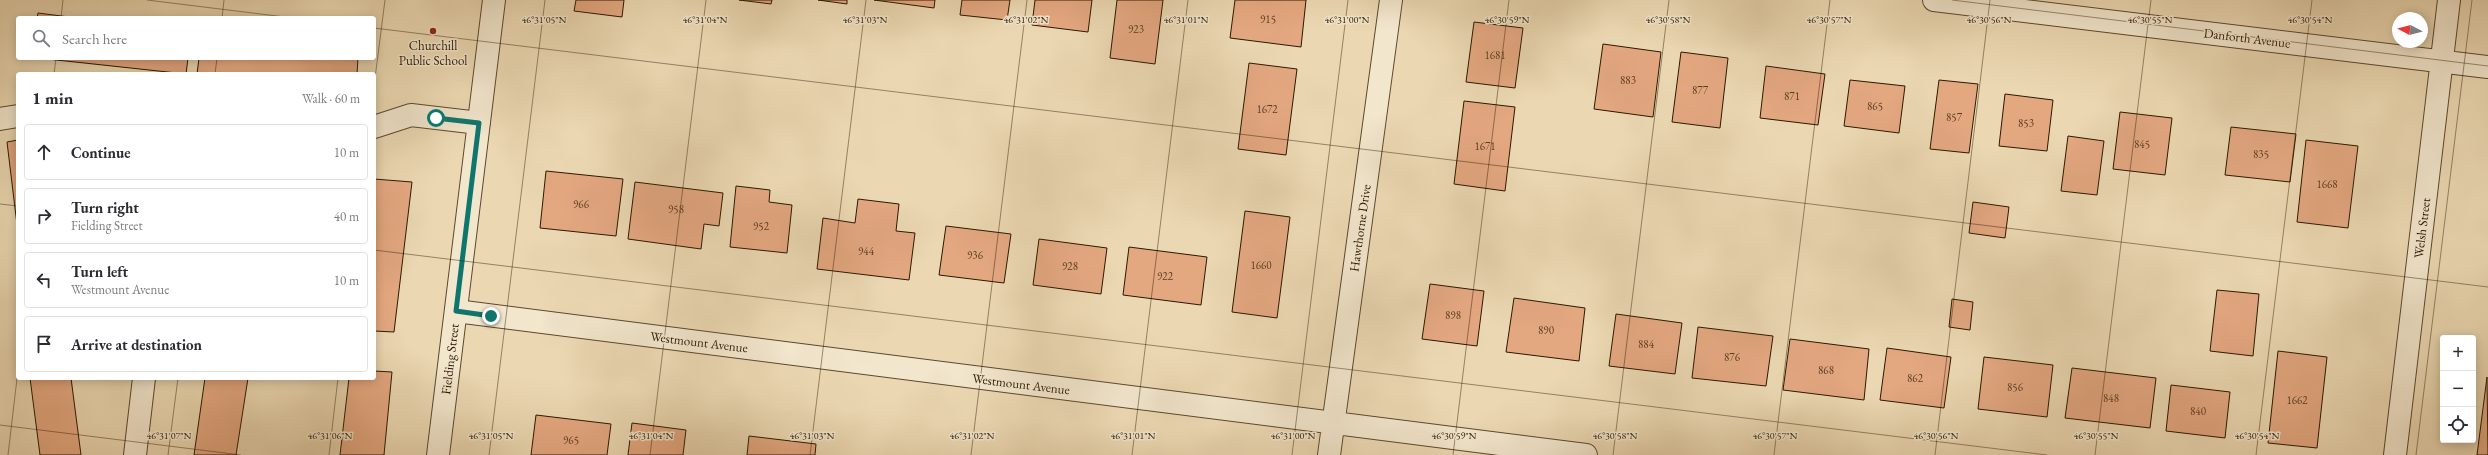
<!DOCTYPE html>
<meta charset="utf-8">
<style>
body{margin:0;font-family:"EB Garamond",serif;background:#f2f2f3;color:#2b2b33}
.controls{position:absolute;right:12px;bottom:12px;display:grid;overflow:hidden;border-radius:4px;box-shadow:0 2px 10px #0003}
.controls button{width:36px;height:36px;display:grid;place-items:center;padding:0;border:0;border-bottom:1px solid #e1e1e2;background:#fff;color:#2b2b33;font:20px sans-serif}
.compass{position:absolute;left:2392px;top:12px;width:36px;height:36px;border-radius:50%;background:#fff;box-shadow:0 2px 10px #0003;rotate:277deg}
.stop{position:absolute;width:12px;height:12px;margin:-9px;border:3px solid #0f766e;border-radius:50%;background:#fff}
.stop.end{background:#0f766e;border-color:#fff;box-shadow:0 1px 4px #0008}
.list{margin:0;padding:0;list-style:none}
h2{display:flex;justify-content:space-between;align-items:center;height:52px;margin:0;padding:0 16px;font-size:17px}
h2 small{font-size:13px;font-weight:400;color:#7c7c81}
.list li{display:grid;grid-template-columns:26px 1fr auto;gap:12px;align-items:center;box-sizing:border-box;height:56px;margin:0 8px 8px;padding:0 8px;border:1px solid #e1e1e2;border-radius:4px}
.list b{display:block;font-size:15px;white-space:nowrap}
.list p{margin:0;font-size:13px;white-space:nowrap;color:#7c7c81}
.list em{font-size:13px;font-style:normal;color:#7c7c81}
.icon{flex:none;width:22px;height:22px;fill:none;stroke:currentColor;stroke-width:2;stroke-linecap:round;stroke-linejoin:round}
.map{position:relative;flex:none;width:2488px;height:455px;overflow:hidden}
.search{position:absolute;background:#fff;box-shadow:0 2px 10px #0003;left:16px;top:16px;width:360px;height:44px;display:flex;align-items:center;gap:10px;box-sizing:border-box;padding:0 14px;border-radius:4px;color:#7c7c81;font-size:15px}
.panel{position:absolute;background:#fff;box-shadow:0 2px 10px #0003;left:16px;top:72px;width:360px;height:308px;border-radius:4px}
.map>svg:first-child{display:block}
.building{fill:#e4a881;stroke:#2b1800}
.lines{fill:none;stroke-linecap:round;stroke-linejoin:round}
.minor-casing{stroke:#5b482c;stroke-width:24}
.minor{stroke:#f2e6cd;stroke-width:22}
.route{stroke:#0f766e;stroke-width:5}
.ticks{fill:none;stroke:#2b1800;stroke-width:1;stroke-opacity:0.45}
.poi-dot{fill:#8f2418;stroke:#f2e6cd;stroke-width:1.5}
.labels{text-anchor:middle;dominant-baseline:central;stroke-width:3;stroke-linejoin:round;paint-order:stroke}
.number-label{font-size:11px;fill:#593c20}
.street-label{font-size:13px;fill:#2b1800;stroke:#f2e6cd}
.poi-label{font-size:13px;fill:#2b1800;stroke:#f2e6cd}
.ticks-label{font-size:10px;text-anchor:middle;fill:#2b1800;stroke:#f2e6cd;stroke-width:3;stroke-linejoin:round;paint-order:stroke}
</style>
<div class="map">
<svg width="2488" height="455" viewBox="0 0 2488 455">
<rect width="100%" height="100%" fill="#ebd8b2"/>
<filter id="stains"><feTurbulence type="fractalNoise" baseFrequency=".005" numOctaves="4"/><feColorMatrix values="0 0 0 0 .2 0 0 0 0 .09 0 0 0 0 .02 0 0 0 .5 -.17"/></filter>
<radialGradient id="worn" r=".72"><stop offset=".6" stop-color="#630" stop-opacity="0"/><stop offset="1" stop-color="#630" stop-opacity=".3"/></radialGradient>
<path class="building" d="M576,0H624L622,17L574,11Z
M739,0H772L771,4Z
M818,0H847V4Z
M874,0H935L934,8Z
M962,0H1010L1007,20L960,15Z
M1035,0H1092L1088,32L1032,25Z
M1117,0H1163L1155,64L1110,58Z
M1235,0H1306L1301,47L1230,38Z
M38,13L77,18H37Z
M1474,22L1523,28L1515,88L1466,82Z
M1603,44L1661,52L1653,117L1594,109Z
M1681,52L1728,58L1720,128L1672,122Z
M38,58H188L186,74Z
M199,58H358L357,74H197Z
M1249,63L1297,69L1286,155L1238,149Z
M1766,66L1825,74L1818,125L1760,118Z
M1850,80L1905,86L1899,133L1844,126Z
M1939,80L1978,84L1969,153L1930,149Z
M2005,94L2053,100L2047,151L1999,146Z
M1464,101L1515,107L1505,191L1454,184Z
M2120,112L2172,118L2165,175L2113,169Z
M2231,127L2296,134L2290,182L2225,175Z
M2068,136L2104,141L2097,195L2061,191Z
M18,140V233L7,142Z
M2306,140L2358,146L2348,228L2297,222Z
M546,171L623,179L616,236L540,228Z
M374,179L412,182L394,332L374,331Z
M635,182L723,193L719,226L704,224L701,249L628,239Z
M736,186L770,190L769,202L792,205L787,253L730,247Z
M858,199L899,204L896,231L915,233L909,280L817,269L823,218L855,223Z
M1973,202L2009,207L2005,238L1969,233Z
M1245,211L1290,217L1277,318L1232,312Z
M946,226L1011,234L1004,283L939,275Z
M1039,239L1107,248L1101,294L1033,285Z
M1129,247L1207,257L1201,305L1123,295Z
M1430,284L1484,291L1477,346L1422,339Z
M2217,290L2259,294L2253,356L2210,351Z
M1514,298L1585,308L1579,361L1506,352Z
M1952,299L1973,302L1970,330L1949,327Z
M1616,314L1682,323L1675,374L1609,366Z
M1698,327L1773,336L1766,386L1692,378Z
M1790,339L1869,349L1864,400L1783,390Z
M1887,348L1951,357L1944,408L1880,400Z
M2278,351L2327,357L2317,448L2268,443Z
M1984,357L2053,365L2047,417L1978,409Z
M2072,368L2156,378L2150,428L2065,418Z
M374,371L392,372L384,455H340L349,378H374Z
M2487,377L2488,455H2477Z
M30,378H71L81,455H40Z
M205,378H248L236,455H194Z
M2171,385L2230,392L2225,438L2166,431Z
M536,415L611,424L607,455H531Z
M632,423L686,430L683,455H628Z
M749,436L816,444L815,455H747Z"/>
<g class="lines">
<defs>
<path id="minor" d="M1934,0L2488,67
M0,119L18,116
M374,127L411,115L479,123
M456,311L1586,455
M135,455L144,378
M438,455L494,0
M1329,455L1391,0
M2395,455L2449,0"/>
</defs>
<use href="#minor" class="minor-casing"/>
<use href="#minor" class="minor"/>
</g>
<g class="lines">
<path class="route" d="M436,118L479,123L456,311L491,316"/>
</g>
<path class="ticks" d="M147,0L293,18M1952,0L2488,66M61,18L63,0M222,18L224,0M374,28L2488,287M54,74L56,58M215,74L217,58M374,86L385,0M0,204L18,206M374,250L2047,455M0,425L241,455M8,455L18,370M168,455L178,378M329,455L338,378M489,455L545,0M650,455L706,0M810,455L866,0M971,455L1027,0M1132,455L1188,0M1292,455L1348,0M1453,455L1509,0M1613,455L1669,0M1774,455L1830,0M1935,455L1990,0M2095,455L2151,0M2256,455L2312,0M2416,455L2472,0"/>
<circle class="poi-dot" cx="433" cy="31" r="4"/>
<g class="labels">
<g class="number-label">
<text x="1268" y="19">915</text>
<text x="1136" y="29">923</text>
<text x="1495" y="55">1681</text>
<text x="1628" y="80">883</text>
<text x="1700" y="90">877</text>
<text x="1792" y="96">871</text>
<text x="1875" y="106">865</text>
<text x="1267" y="109">1672</text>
<text x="1954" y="117">857</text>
<text x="2026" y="123">853</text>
<text x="2142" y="144">845</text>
<text x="1485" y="146">1671</text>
<text x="2261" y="154">835</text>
<text x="2327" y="184">1668</text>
<text x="581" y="204">966</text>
<text x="676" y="209">958</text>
<text x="761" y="226">952</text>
<text x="866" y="251">944</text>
<text x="975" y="255">936</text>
<text x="1261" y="265">1660</text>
<text x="1070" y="266">928</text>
<text x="1165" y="276">922</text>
<text x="1453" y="315">898</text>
<text x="1546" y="330">890</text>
<text x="1646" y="344">884</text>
<text x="1732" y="357">876</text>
<text x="1826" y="370">868</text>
<text x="1915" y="378">862</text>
<text x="2015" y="387">856</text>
<text x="2111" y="398">848</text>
<text x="2297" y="400">1662</text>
<text x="2198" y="411">840</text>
<text x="571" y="440">965</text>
</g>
<g class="street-label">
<text transform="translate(2247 38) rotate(7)">Danforth Avenue</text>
<text transform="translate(1360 228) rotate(-82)">Hawthorne Drive</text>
<text transform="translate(2422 228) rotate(-83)">Welsh Street</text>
<text transform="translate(699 342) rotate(7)">Westmount Avenue</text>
<text transform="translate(450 359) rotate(-83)">Fielding Street</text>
<text transform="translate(1021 384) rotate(7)">Westmount Avenue</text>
</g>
<g class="poi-label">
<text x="433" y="45">Churchill<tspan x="433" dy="15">Public School</tspan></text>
</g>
</g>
<g class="ticks-label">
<text x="544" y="23">46°31'05"N</text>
<text x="705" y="23">46°31'04"N</text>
<text x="865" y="23">46°31'03"N</text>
<text x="1026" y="23">46°31'02"N</text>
<text x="1186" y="23">46°31'01"N</text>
<text x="1347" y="23">46°31'00"N</text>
<text x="1507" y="23">46°30'59"N</text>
<text x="1668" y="23">46°30'58"N</text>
<text x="1829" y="23">46°30'57"N</text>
<text x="1989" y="23">46°30'56"N</text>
<text x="2150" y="23">46°30'55"N</text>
<text x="2310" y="23">46°30'54"N</text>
<text x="169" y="439">46°31'07"N</text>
<text x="330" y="439">46°31'06"N</text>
<text x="491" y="439">46°31'05"N</text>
<text x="651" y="439">46°31'04"N</text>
<text x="812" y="439">46°31'03"N</text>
<text x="972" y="439">46°31'02"N</text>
<text x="1133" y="439">46°31'01"N</text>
<text x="1293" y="439">46°31'00"N</text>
<text x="1454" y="439">46°30'59"N</text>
<text x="1615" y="439">46°30'58"N</text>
<text x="1775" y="439">46°30'57"N</text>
<text x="1936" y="439">46°30'56"N</text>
<text x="2096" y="439">46°30'55"N</text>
<text x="2257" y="439">46°30'54"N</text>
</g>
<rect width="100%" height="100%" filter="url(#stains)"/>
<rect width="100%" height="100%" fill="url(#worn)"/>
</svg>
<div class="controls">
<button>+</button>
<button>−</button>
<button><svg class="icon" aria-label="locate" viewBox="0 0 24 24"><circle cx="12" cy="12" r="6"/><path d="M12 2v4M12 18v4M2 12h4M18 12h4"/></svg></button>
</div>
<svg class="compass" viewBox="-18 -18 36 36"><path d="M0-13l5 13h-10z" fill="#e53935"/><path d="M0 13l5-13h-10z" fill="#7c7c81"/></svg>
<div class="stop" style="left:436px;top:118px"></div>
<div class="stop end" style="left:491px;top:316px"></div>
<div class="search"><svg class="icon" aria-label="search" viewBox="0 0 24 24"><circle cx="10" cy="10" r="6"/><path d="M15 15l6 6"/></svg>Search here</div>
<section class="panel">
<h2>1 min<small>Walk · 60 m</small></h2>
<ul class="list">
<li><svg class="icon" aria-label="ahead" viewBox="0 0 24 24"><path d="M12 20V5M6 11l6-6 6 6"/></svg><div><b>Continue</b></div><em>10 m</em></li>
<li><svg class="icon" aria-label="right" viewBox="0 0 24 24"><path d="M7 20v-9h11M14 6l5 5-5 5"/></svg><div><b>Turn right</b><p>Fielding Street</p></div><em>40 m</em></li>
<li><svg class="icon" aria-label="left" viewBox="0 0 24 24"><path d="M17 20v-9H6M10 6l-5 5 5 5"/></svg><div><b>Turn left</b><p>Westmount Avenue</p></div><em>10 m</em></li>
<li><svg class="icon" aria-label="arrive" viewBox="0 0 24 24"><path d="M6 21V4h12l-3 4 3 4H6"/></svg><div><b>Arrive at destination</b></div></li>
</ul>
</section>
</div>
